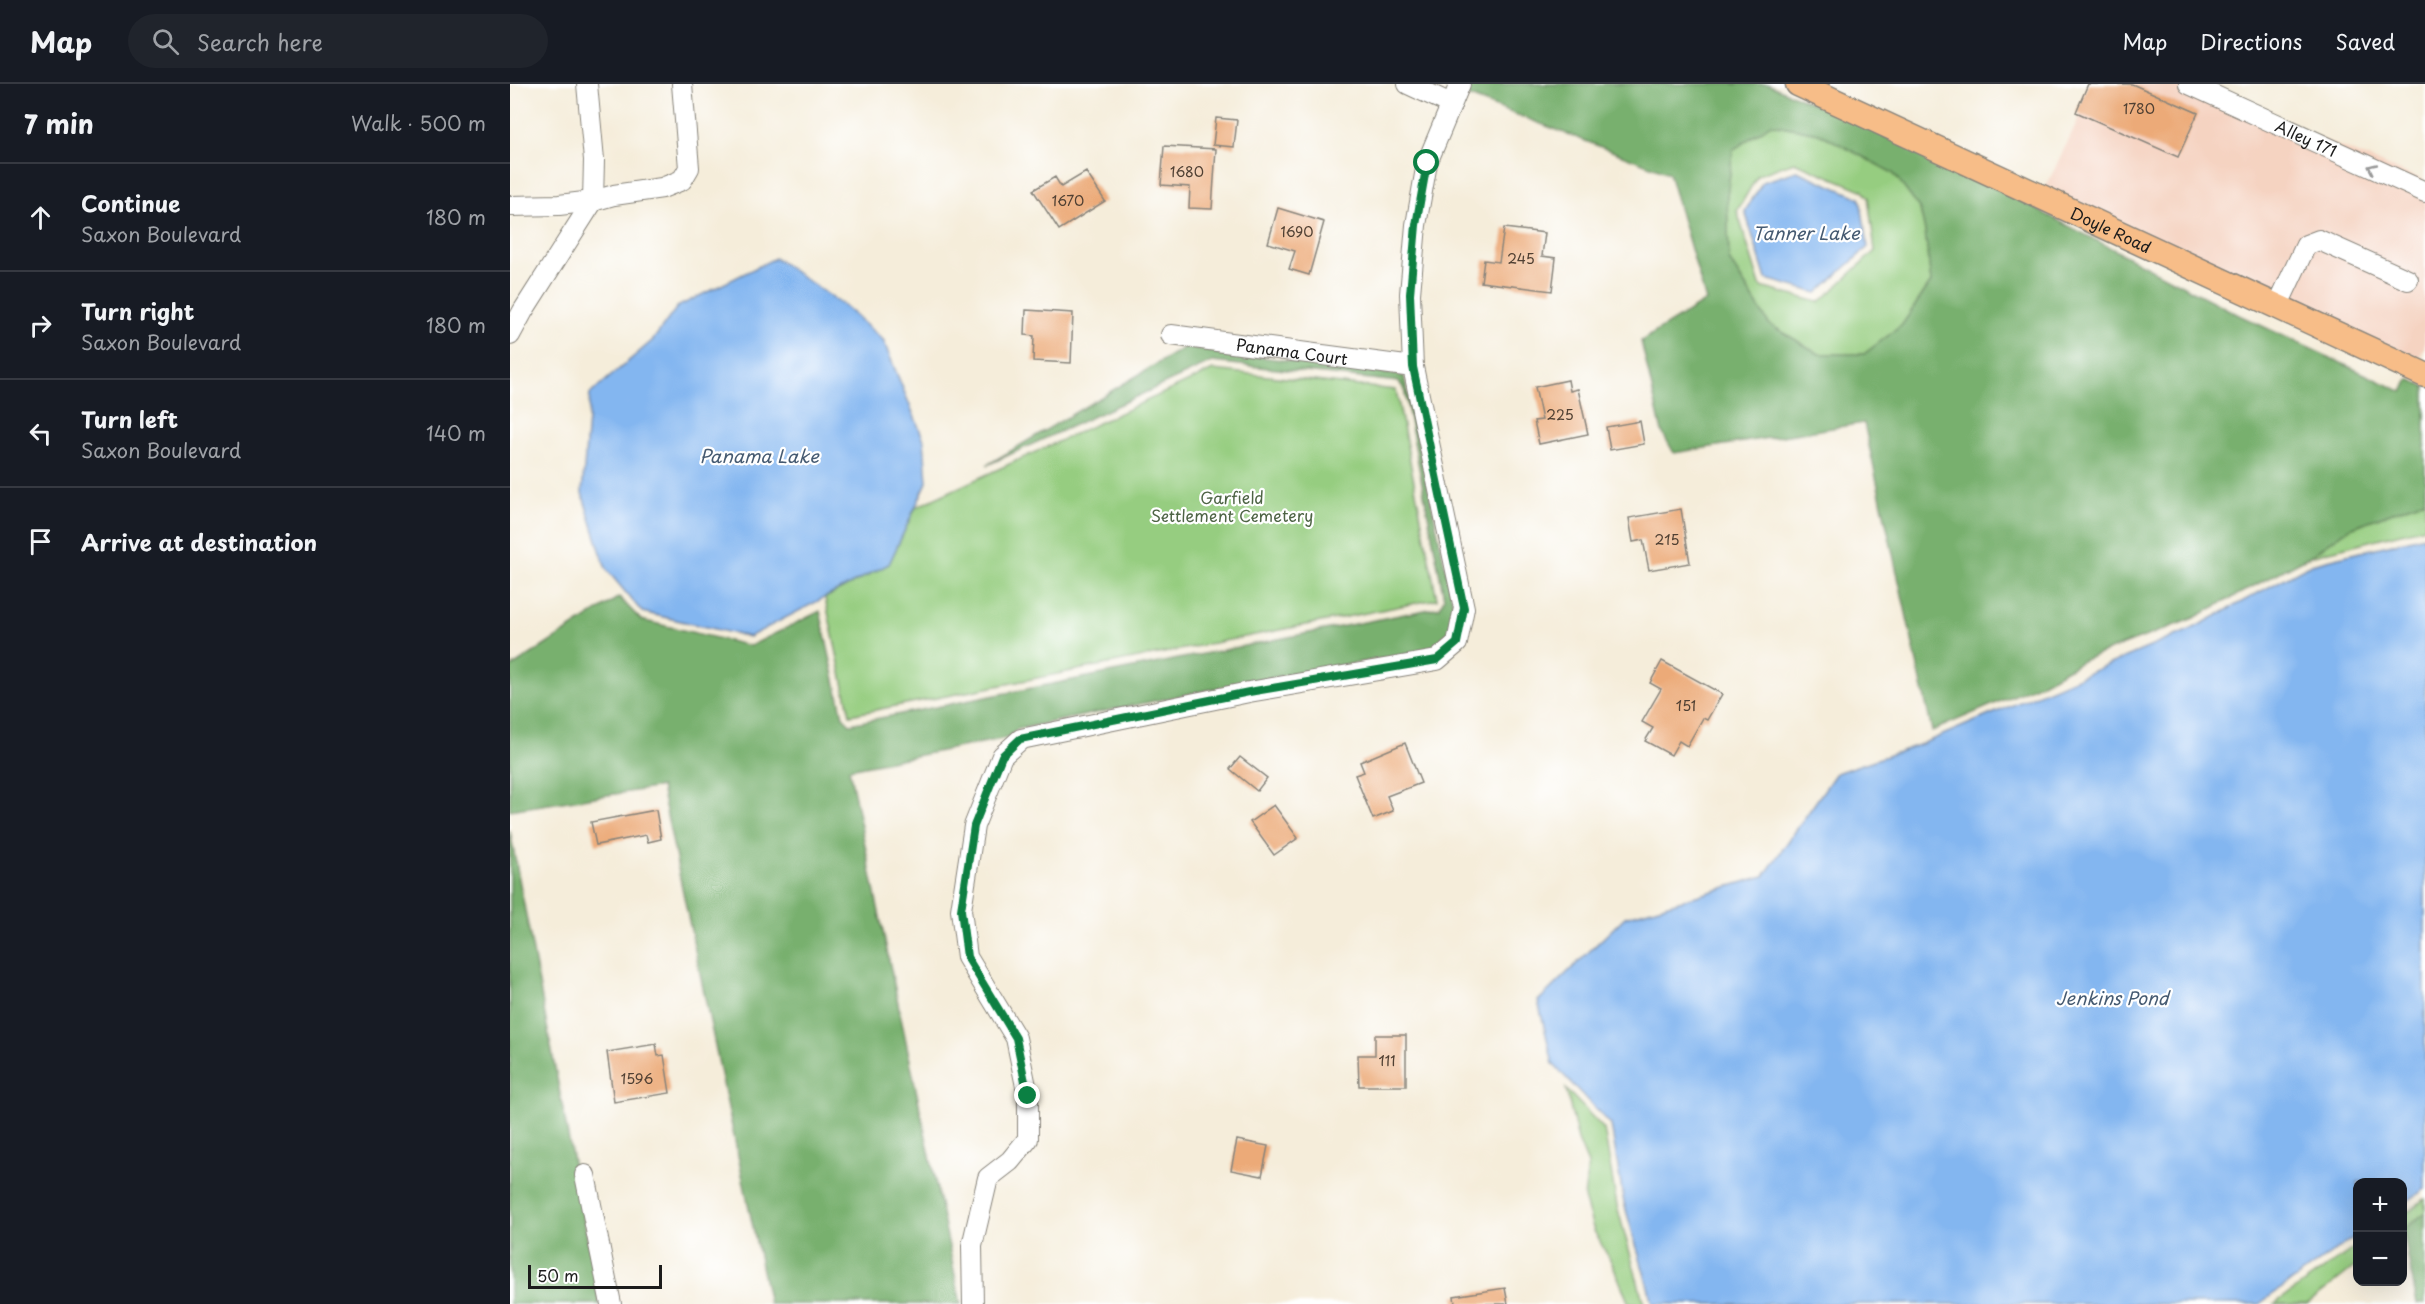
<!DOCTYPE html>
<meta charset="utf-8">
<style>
body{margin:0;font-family:"Playpen Sans",sans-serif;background:#20242c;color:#f1f3f6}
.controls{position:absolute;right:18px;bottom:18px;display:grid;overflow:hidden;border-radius:12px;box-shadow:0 6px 24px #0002}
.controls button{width:54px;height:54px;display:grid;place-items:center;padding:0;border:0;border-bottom:2px solid #363941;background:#171b24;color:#f1f3f6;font:30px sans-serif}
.scale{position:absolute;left:18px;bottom:15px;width:134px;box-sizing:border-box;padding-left:6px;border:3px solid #1c1c1c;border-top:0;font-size:16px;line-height:21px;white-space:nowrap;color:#1c1c1c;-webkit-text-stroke:4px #fff;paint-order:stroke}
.stop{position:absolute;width:18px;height:18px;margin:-14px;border:4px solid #0b8043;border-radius:50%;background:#fff}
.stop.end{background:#0b8043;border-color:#fff;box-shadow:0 2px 6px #0008}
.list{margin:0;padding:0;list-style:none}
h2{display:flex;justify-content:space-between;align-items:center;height:78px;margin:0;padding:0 24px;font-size:26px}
h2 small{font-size:20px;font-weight:400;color:#9ea1a6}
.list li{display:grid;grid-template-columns:39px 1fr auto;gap:18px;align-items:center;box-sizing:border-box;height:108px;padding:0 24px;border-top:2px solid #363941}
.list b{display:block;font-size:22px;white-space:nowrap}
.list p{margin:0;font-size:20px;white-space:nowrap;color:#9ea1a6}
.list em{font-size:20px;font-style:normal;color:#9ea1a6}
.icon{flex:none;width:33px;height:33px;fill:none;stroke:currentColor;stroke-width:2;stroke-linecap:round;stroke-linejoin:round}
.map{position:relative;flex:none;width:1915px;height:1220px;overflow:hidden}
header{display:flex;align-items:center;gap:36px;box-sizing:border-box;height:84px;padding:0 30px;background:#171b24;border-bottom:2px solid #363941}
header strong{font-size:28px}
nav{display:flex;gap:33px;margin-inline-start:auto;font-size:21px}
.search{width:420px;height:54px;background:#20242c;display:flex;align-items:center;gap:15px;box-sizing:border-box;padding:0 21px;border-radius:33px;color:#9ea1a6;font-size:22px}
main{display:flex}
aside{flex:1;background:#171b24}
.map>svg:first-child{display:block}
.built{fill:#f5d3c1}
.green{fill:#96cd80;stroke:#59744e;stroke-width:1.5;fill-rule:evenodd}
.forest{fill:#78b06e;stroke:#4a6645;stroke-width:1.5;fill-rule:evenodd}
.water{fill:#83b6f0;stroke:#506986;stroke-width:1.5}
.building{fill:#ecaa78}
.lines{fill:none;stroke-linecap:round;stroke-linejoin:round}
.minor-casing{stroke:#88847b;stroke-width:22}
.major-casing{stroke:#88847b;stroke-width:27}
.minor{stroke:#fff;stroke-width:20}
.major{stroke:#f7bd88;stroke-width:24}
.oneway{stroke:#999}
.route{stroke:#0b8043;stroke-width:8}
.labels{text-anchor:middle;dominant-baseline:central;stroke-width:4.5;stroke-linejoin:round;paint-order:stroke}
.number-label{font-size:14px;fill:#504033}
.street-label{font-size:16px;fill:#1c1c1c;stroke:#fff}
.park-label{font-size:16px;fill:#4d6344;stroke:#fff}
.water-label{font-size:18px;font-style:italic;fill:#455a71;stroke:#fff}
</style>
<header>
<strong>Map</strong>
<div class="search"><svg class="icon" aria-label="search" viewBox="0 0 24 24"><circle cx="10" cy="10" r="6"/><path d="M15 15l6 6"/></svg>Search here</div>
<nav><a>Map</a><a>Directions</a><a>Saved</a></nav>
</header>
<main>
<aside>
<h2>7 min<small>Walk · 500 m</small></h2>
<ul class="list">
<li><svg class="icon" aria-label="ahead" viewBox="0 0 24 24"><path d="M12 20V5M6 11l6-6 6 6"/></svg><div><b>Continue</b><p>Saxon Boulevard</p></div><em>180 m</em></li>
<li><svg class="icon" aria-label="right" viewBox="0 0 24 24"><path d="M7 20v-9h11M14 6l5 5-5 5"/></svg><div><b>Turn right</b><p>Saxon Boulevard</p></div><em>180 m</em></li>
<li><svg class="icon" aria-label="left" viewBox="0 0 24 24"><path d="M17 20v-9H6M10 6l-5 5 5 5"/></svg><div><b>Turn left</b><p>Saxon Boulevard</p></div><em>140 m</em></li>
<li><svg class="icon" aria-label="arrive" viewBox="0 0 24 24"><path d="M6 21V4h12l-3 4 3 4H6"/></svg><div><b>Arrive at destination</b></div></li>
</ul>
</aside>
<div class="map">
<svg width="1915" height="1220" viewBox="0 0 1915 1220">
<rect width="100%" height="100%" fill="#fff"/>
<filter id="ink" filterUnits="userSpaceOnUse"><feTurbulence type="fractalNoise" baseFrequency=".0167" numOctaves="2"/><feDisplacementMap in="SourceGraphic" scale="12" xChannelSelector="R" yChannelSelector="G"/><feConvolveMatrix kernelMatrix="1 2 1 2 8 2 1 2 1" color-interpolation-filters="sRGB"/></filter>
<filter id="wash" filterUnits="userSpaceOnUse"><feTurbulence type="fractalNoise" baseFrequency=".008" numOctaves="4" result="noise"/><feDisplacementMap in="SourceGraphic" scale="24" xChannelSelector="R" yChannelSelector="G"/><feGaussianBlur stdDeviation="1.35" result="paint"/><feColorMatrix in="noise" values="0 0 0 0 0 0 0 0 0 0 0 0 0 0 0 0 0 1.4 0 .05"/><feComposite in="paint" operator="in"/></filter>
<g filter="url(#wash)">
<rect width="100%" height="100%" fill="#f5edda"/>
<path class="built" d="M1585,0H1674L1915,97V262L1908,277L1535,105Z"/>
<path class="green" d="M1261,40L1309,49L1383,89L1410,125L1415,147L1421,198L1392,241L1354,270H1309L1259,240L1219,176L1217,112L1223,66ZM1284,78L1352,106L1358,113L1365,167L1312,216L1308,218L1254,204L1250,201L1227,127L1248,91Z
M703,286L886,306L927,515L340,631L315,514L379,480L406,423Z
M1915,416V443L1800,472L1840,444Z
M1056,1005L1094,1045L1107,1122L1134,1220H1119L1103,1181L1084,1147L1074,1114L1078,1080L1068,1056Z
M1915,1115V1129L1893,1146V1131Z
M1847,1162V1181L1797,1220H1764Z"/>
<path class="forest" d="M960,0H1257L1321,27L1490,106L1729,231L1893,308L1899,295L1915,302V416L1840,444L1800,472L1684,534L1574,576L1528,601L1422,647L1354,339L1164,369L1152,348L1131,257L1196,217L1159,89L955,11ZM1261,40L1309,49L1383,89L1410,125L1415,147L1421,198L1392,241L1354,270H1309L1259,240L1219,176L1217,112L1223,66Z
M675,263L894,292L944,524L939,553L923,566L737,598L508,645L497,654L339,685L451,1220H259L151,703L0,726V584L109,513L131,536L240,562L310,527L333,633L340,640L930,523L934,514L894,305L889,298L702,278L477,381Z
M0,747L90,1220H0Z
M1915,1129V1220H1907L1893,1146Z"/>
<path class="water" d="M1287,87L1350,114L1358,163L1307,209L1256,195L1235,127L1253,98Z
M265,174L333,221L373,256L414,356L417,398L379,480L239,553L132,528L96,485L72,409L80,310L143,256L167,223Z
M1915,452V1105L1893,1120L1892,1098H1848L1847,1151L1749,1220H1143L1114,1119L1101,1041L1043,980L1028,917L1115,833L1254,792L1326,689L1409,661L1682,545L1801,480Z"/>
<g id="blocks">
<path class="building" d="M1578,0H1622L1688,29L1668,73L1566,28Z
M706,34L727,36L724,63L703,61Z
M654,62L706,65L702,125L679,124L680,103L651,101Z
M576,88L595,117L549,146L523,106L545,93L551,103Z
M768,124L814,138L799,191L779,185L785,167L758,159Z
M994,144L1035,149L1032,172L1046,174L1042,207L971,198L974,176L989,178Z
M516,226L563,229L561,279L523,277L524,252L515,251Z
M1058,296L1060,307L1068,305L1078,350L1029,360L1024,337L1032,336L1025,303Z
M1130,337L1134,360L1100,366L1096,343Z
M1171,425L1180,479L1139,486L1133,456L1123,458L1119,434Z
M1152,577L1212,610L1197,636L1193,634L1177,662L1169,657L1161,671L1135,657L1143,644L1132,638L1151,605L1140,599Z
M895,659L911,699L877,712L883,727L863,735L845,691L854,688L850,678Z
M730,673L757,694L747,707L720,685Z
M764,721L788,754L764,771L740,738Z
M146,726L151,755L138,758L136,751L86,761L81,738Z
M865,951H896V1002H849L848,971H865Z
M146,960L148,972L154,971L160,1009L104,1018L97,968Z
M727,1056L758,1062L752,1092L721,1086Z
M995,1204L998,1220H945L944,1212Z"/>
</g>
</g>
<g filter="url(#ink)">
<use href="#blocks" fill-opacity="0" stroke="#88847b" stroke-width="1.5"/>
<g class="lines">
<defs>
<g id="minor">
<path d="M898,0L941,20"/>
<path id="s1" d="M1679,0L1915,108"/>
<path d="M0,122L49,121L83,117L104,111L152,104L172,96L179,84L172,0"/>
<path d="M1767,223L1796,161L1809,156L1898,196"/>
<path d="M0,251L13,227L83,117L84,76L77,0"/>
<path id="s2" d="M661,251L903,283"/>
<path d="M75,1091L101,1220"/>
<path d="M463,1220L462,1162L478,1094L500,1077L518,1055V1012L506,954L457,873L451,826L464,742L492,672L511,655L739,608L927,576L947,559L954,524L903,283L900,210L906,141L917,79L950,0"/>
</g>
<g id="major">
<path id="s3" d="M1288,0L1915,291"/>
</g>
</defs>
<use href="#minor" class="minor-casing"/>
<use href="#major" class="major-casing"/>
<use href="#minor" class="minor"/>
<use href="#major" class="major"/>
</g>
<defs><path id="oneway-chevron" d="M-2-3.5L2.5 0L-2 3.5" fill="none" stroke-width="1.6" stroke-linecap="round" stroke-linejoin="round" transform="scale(1.5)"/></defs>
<use class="oneway" href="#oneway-chevron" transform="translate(1862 84) rotate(-155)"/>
</g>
<g class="lines" filter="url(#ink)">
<path class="route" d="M518,1012L506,954L457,873L451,826L464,742L492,672L510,655L739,608L927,576L947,559L954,524L903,283L900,210L906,141L917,79"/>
</g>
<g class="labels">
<g class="number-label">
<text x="1629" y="24">1780</text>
<text x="677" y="87">1680</text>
<text x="558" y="116">1670</text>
<text x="787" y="147">1690</text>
<text x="1011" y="174">245</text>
<text x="1050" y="330">225</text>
<text x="1157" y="455">215</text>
<text x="1176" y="621">151</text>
<text x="877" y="976">111</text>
<text x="127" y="994">1596</text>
</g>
<g class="street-label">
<text stroke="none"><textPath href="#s1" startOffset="129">Alley 171</textPath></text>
<text stroke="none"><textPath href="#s3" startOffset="345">Doyle Road</textPath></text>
<text stroke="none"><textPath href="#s2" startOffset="122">Panama Court</textPath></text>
</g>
<g class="park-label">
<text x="722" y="413">Garfield<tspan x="722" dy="18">Settlement Cemetery</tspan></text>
</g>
<g class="water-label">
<text x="1296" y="148">Tanner Lake</text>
<text x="249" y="371">Panama Lake</text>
<text x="1602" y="913">Jenkins Pond</text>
</g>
</g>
</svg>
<div class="controls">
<button>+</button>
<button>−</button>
</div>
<div class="scale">50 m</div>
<div class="stop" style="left:917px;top:79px"></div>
<div class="stop end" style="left:518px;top:1012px"></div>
</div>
</main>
